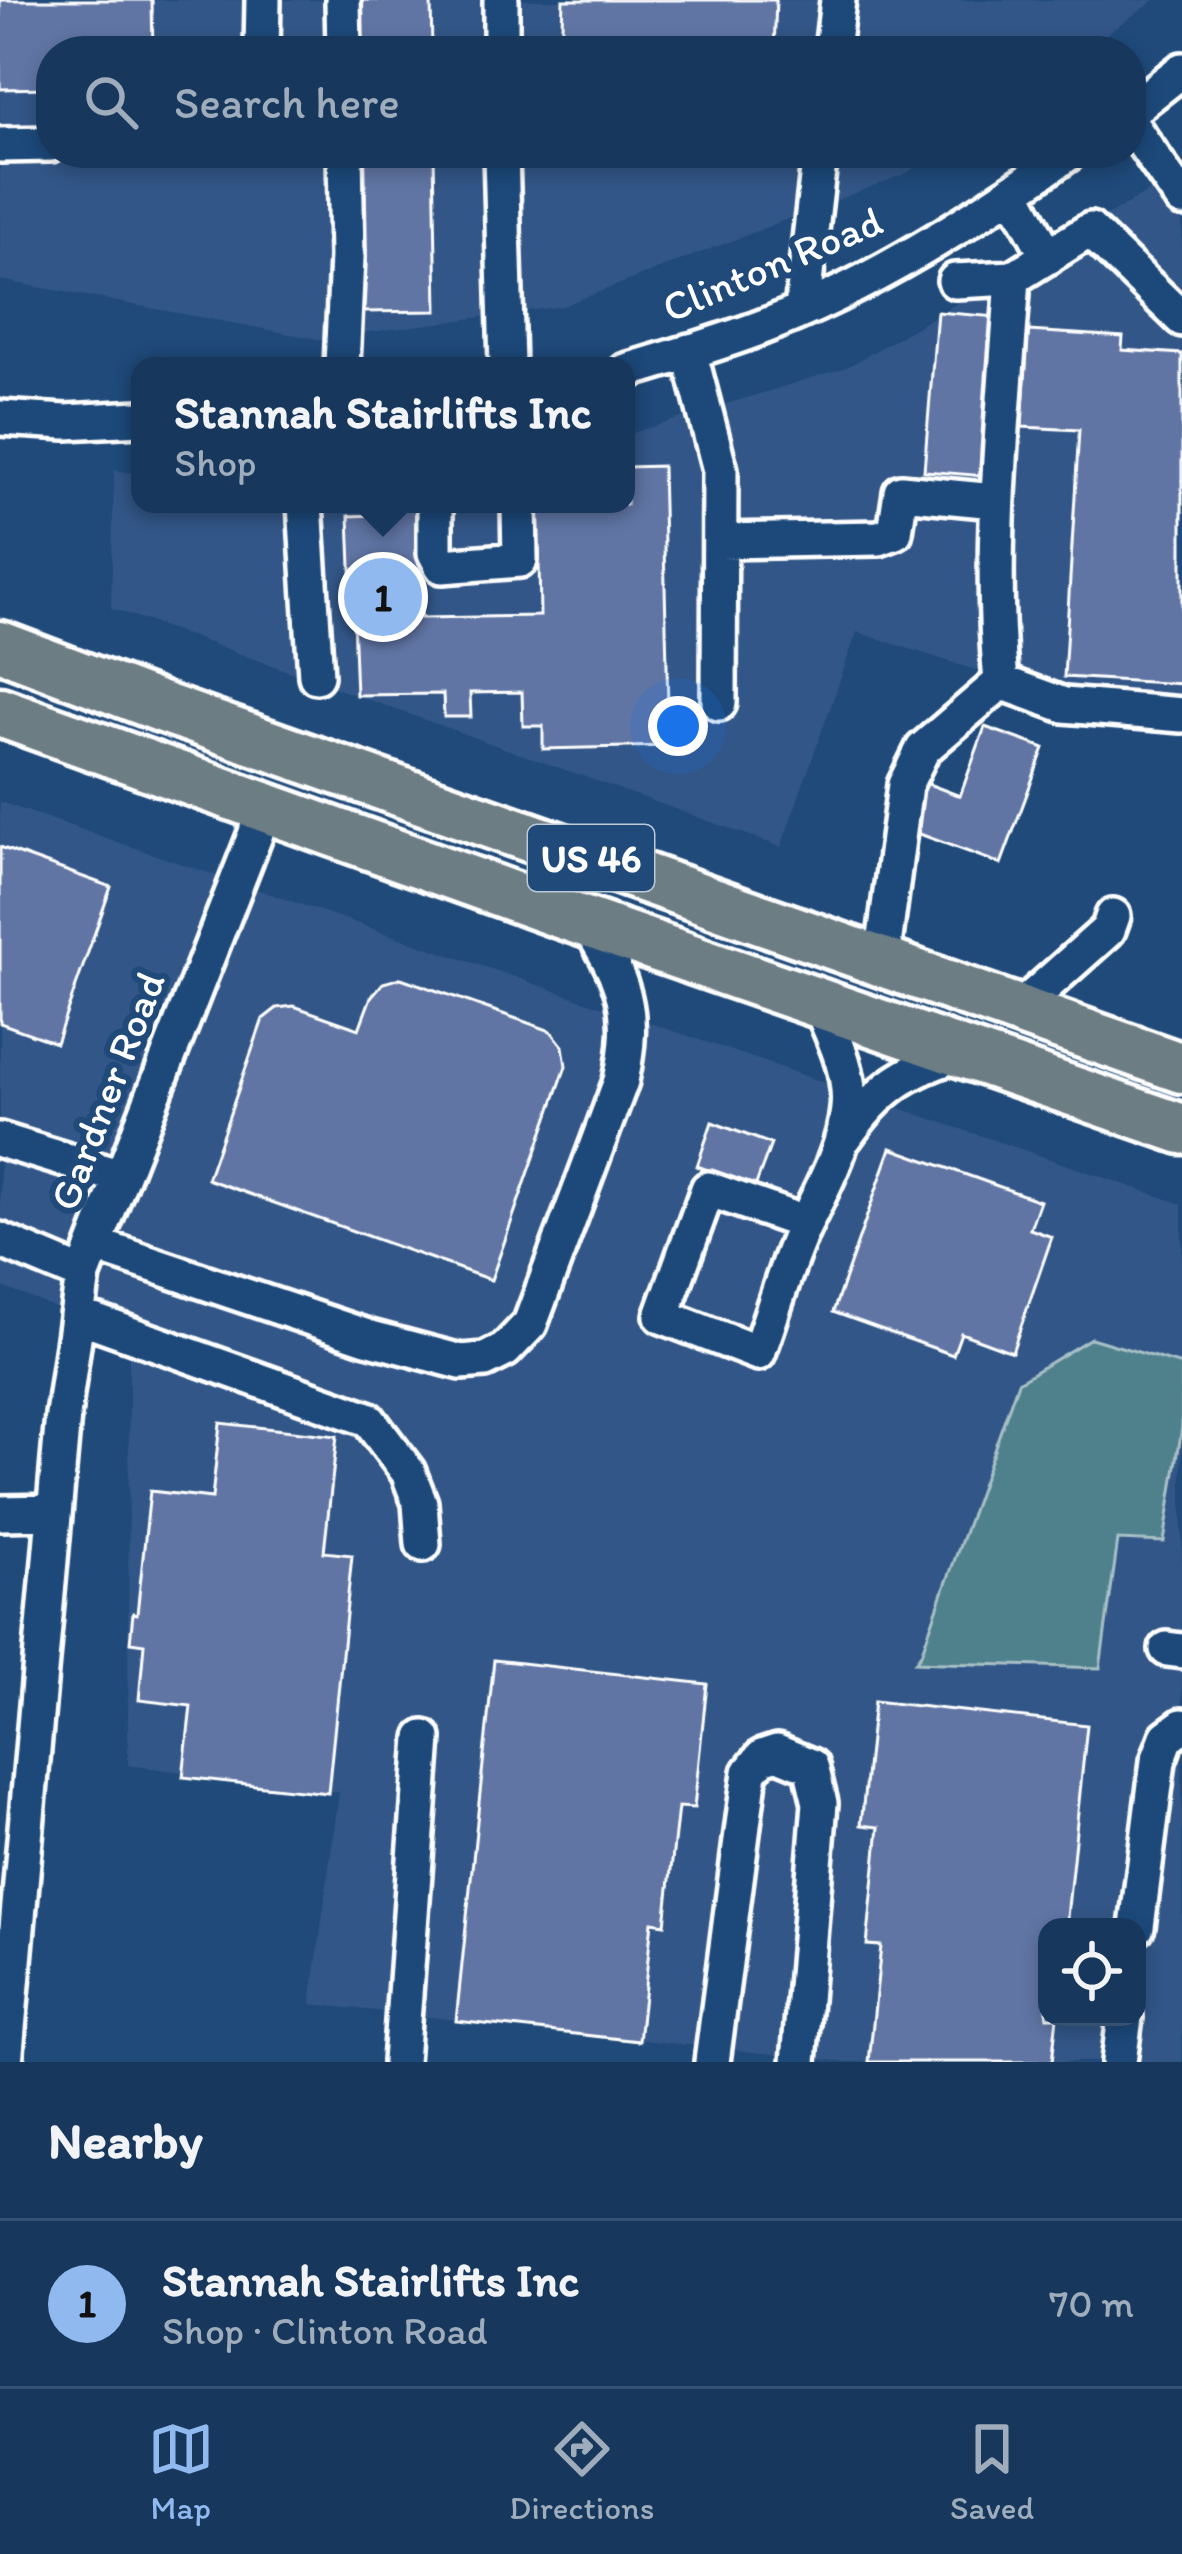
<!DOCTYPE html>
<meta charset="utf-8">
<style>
body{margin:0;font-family:Itim,sans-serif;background:#203f62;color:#f1f3f6}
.controls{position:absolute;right:36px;bottom:36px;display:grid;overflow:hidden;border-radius:24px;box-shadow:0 6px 18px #0003}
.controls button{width:108px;height:108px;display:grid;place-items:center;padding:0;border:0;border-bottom:3px solid #365272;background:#17385c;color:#f1f3f6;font:60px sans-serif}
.you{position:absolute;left:678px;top:726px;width:42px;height:42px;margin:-30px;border:9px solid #fff;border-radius:50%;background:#1a73e8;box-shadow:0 0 0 18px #1a73e833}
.badge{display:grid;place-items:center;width:78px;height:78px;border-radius:50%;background:#90b9f0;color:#111;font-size:39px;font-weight:700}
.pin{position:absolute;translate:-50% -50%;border:6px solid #fff;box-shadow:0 3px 12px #0006}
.popup{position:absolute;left:131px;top:357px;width:504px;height:156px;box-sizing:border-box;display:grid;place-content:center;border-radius:24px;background:#17385c;filter:drop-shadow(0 3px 9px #0005);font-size:39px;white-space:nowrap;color:#9eacbb}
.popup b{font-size:45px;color:#f1f3f6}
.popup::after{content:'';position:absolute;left:50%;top:100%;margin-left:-24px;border:24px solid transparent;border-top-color:#17385c}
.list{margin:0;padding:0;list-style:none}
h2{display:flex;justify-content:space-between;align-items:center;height:156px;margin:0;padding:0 48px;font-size:51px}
h2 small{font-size:39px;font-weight:400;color:#9eacbb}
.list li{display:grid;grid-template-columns:78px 1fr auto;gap:36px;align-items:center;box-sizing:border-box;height:168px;padding:0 48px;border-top:3px solid #365272}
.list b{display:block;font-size:45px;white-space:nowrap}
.list p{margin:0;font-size:39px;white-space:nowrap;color:#9eacbb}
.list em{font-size:39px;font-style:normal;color:#9eacbb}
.icon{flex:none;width:66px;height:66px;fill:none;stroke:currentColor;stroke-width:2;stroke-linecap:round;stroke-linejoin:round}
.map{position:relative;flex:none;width:1182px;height:2062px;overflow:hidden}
.search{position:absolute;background:#17385c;box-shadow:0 6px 18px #0003;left:36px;right:36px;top:36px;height:132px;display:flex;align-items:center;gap:30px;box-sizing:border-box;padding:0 42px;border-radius:48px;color:#9eacbb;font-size:45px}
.sheet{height:324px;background:#17385c}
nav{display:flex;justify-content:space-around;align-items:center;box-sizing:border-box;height:168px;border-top:3px solid #365272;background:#17385c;font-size:33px;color:#9eacbb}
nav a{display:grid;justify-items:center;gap:6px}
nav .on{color:#90b9f0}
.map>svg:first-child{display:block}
.built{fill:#335787;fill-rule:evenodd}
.green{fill:#50818d;stroke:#a8c0c6;stroke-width:3}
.building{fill:#6174a4;stroke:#fff;stroke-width:3}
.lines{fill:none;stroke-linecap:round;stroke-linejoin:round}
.minor-casing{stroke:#fff;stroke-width:42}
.highway-casing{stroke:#fff;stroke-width:57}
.minor{stroke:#1f4a7a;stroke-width:33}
.highway{stroke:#6d7d84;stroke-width:48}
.labels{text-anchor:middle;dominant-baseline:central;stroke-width:12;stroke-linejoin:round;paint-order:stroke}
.shield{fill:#1f4a7a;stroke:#bcc9d7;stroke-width:3}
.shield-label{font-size:39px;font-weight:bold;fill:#fff}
.street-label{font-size:42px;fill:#fff;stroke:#1f4a7a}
</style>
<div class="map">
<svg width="1182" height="2062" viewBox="0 0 1182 2062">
<rect width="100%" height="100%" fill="#1f4a7a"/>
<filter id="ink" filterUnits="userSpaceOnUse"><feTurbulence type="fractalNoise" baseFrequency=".00833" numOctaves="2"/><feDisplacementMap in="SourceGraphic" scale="24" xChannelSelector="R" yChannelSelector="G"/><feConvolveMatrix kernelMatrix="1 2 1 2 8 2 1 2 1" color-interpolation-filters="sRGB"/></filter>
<g filter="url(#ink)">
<path class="built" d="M0,0H1155L1082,51H51V153H936L907,173L563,306L318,339L0,280Z
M1182,168V736L857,632L781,847L111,608L114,470L140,474V504H626V435L847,367L1165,182Z
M0,802L1182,1204V2062H847L311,2004L339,1792L128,1765L129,1337L0,1286ZM1047,1927H1137V2017H1047Z"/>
<path class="green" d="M1091,1338L1182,1365V1427L1164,1542L1118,1540L1100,1668L915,1662L921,1654L1018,1382Z"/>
<path class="building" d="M0,0H152L153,51H51V88L0,89Z
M356,0H431L432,51H357Z
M563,0H776L774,51H561Z
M359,153H434L437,311L362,312Z
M937,312L998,317L985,476L924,471Z
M1028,331L1123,337L1122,350L1182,354V684L1064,677L1079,430L1022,427Z
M662,466L669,746L543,749V726H523L522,692L470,693L471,717H444L443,694L356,695L349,516L376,515V504H418L421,618L540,616L538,504H626V467Z
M985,727L1044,748L1001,864L906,829L923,782L960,796Z
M0,847L111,887L56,1043L0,1023Z
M401,978L551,1031L563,1046L566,1066L491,1280L207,1179L263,1019L277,1008L294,1006L359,1029L371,997L383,983Z
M712,1122L771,1144L755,1187L697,1166Z
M891,1148L1040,1201L1030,1229L1052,1237L1012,1352L961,1333L953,1355L833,1312Z
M220,1423L337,1436L324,1552L352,1555L328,1793L183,1777L191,1706L139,1700L144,1644L130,1642L133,1613L137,1614L150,1491L212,1498Z
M494,1660L707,1684L694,1808L678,1807L665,1924L652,1922L639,2041L456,2021Z
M874,1701L1087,1725L1066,1927H1047V2017H1057L1052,2062H869L881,1946L867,1945L879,1827L861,1825Z"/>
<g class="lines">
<defs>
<path id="minor" d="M343,0L344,51
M262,51L263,0
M501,51V0
M832,51L838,0
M1131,110L1182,70
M1131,125L1182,199
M0,145L51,144
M501,153L507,366
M1013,192L1048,257
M1013,278C1004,413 988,547 1001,682L1064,705L1182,715
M955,281L1013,278L1090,230L1182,319
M802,309L820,153
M689,351L720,470L719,703
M342,366L347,257L345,153
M626,371C670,358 714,345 757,329C870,287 971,221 1069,153
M0,418L66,422L140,418
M305,504L316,676
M435,504V553L442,566L520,560L519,504
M720,541L879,538L895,532L901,492L995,501
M882,961L905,785L923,749L1001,682
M1018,1010L1108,930L1113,916
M845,1137C879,1088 906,1070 962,1053
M0,1140L121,1177
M805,1223L708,1189L662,1316L758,1353C774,1310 786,1263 806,1222C823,1186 844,1150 848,1109C852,1072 833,1036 819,1003
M0,1240L83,1275
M95,1245L367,1337L461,1362L485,1360L505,1350L530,1324L621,1081C636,1008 625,984 587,922
M77,1315L368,1419L408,1472L420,1503L423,1544
M0,1513L54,1512
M1167,1649L1182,1651
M1137,1927L1158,1761L1167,1737L1182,1726
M5,2062L63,1415L83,1275L256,833L262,805
M400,2062L424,1738
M712,2062L750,1772L762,1757L777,1752L811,1766L820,1803L799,2062
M1119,2062L1125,2017"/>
<path id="highway" d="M0,646L161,707L1182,1068
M0,712L559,913L1182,1129"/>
</defs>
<use href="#minor" class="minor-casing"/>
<use href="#highway" class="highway-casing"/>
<use href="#minor" class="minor"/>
<use href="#highway" class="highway"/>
</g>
</g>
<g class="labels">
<rect class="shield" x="528" y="825" width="126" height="66" rx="9"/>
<g class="shield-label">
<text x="591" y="858">US 46</text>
</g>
<g class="street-label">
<text transform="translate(772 264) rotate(-23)">Clinton Road</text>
<text transform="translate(107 1091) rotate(-69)">Gardner Road</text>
</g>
</g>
</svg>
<div class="controls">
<button><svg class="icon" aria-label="locate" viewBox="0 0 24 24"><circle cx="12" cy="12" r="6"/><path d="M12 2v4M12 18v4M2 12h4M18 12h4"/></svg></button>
</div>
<div class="you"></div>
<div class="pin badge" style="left:383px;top:597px">1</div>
<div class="popup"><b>Stannah Stairlifts Inc</b>Shop</div>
<div class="search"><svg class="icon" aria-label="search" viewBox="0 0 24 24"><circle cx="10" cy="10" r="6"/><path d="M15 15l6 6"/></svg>Search here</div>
</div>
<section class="sheet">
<h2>Nearby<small></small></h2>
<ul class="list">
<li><span class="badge">1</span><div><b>Stannah Stairlifts Inc</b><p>Shop · Clinton Road</p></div><em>70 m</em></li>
</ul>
</section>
<nav>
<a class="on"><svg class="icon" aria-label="map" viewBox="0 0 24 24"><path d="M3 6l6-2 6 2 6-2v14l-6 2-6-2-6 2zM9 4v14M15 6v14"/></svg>Map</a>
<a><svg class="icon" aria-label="directions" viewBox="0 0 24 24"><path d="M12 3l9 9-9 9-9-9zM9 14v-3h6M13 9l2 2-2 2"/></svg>Directions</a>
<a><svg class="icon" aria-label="saved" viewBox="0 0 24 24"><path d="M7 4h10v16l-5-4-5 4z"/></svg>Saved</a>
</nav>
